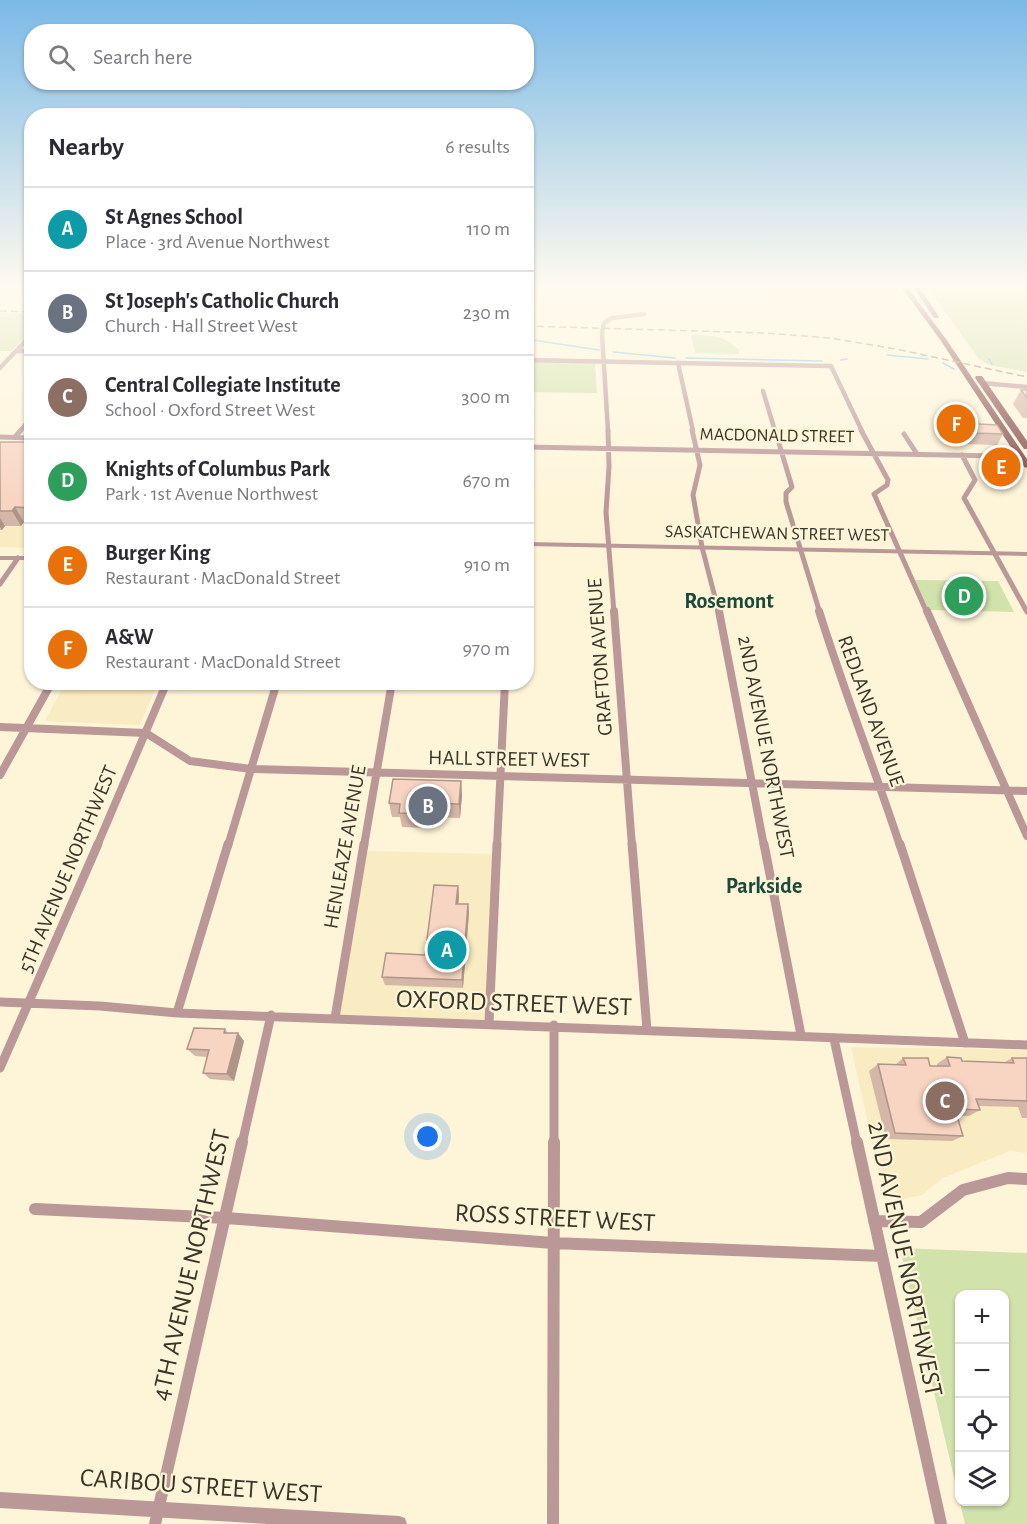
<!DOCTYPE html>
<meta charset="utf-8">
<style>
body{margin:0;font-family:"Alegreya Sans",sans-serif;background:#f7f7f7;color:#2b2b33}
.controls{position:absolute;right:18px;bottom:18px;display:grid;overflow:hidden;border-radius:12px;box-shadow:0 2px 4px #0004}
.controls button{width:54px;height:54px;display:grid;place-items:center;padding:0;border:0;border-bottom:2px solid #e1e1e2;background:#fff;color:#2b2b33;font:30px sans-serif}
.you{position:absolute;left:428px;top:1137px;width:21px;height:21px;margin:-15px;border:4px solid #fff;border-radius:50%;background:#1a73e8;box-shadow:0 0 0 9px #1a73e833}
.badge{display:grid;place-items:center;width:39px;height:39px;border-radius:50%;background:#2b6752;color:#fff;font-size:20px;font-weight:700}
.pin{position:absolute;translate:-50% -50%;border:3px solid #fff;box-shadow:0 2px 6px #0006}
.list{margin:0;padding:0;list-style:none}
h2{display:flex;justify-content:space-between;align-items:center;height:78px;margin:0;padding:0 24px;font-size:26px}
h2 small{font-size:20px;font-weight:400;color:#7c7c81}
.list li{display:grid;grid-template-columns:39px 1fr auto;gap:18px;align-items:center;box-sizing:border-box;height:84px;padding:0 24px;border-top:2px solid #e1e1e2}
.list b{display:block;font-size:22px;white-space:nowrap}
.list p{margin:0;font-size:20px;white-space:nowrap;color:#7c7c81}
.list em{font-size:20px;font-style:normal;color:#7c7c81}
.icon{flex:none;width:33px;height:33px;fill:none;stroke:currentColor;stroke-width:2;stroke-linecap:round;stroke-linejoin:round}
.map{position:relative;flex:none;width:1027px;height:1524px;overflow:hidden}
.search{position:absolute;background:#fff;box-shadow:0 2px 4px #0004;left:24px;top:24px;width:510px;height:66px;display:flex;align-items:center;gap:15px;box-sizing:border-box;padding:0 21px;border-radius:24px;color:#7c7c81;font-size:22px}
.panel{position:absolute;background:#fff;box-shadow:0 2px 4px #0004;left:24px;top:108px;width:510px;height:582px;border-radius:24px}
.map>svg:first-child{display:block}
.built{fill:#f9ecc2}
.green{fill:#d1e2ab;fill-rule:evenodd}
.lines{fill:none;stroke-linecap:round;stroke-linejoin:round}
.stream{stroke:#79c0e6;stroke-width:1.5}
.minor-far4{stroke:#ba9898;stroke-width:4.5}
.minor-far3{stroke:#ba9898;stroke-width:5}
.minor-far2{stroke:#ba9898;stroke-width:8}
.minor-far1{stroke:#ba9898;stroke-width:9}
.minor{stroke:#ba9898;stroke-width:12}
.tertiary{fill:#ba9898;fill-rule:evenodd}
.primary{fill:#834b4d;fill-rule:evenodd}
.rail{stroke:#948d7a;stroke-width:1.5;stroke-dasharray:7 4;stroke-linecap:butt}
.wall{fill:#d5b7a7}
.shaded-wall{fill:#ae9588}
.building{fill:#f8d5c2;stroke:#ae9588;stroke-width:1.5}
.labels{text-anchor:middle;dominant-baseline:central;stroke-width:4.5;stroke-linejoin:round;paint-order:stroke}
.far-street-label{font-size:18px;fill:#393528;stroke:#fef5d9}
.street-label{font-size:21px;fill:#393528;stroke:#fef5d9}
.neighbourhood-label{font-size:22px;font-weight:bold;fill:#1a4a39;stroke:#fef5d9}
.near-street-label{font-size:26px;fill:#393528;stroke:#fef5d9}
</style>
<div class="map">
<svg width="1027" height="1524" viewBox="0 0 1027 1524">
<rect width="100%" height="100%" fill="#fef5d9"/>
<path class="built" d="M0,443L31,444V548L0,547Z
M65,683V682L158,683L140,725L45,721Z
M362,851L497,854L489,1023L335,1018Z
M851,1047L1027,1050V1153L1010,1151L943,1178L922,1195L898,1200L885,1199Z"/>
<path class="green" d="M928,288H1027V372L989,365L979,359Z
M0,313L31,314V329L12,351H0Z
M691,335C710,334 725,336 739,350V354L695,353Z
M527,362L595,363L597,393L527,392Z
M915,580L998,581L1014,612L928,610Z
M900,1248L1027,1253V1524H965ZM960,1294H1004V1502H960Z"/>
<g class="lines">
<path class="stream" d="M526,339L599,350
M613,352L675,358
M887,355L928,359
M686,358L822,361
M989,359L992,364
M841,360L847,359
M943,363L954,369"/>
<path class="minor-far4" d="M16,351H32
M526,360L831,366L862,431
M678,363L693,431
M0,368L32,334
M982,383L1027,387
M763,391L775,431
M20,431L32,417
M608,431L602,333L604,323L612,318L644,314"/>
<path class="minor-far3" d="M608,430L609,467L606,512L614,613
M692,430L700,465L693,495L702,547L719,613
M775,430L792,487L786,493V502L820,613
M861,430L888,480L887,485L874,494L927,613
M904,434L917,454
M0,437L32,438
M15,437L21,430
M526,447L999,456
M962,455L975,480L964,498L1027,612
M0,584L18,558"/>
<path class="minor-far2" d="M614,611L632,846
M719,611L764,846
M819,611C844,691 874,767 900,846
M927,611L1027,836
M0,727L146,733L190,761L251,769L1027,791
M0,775L52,682
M97,846L167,682
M228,846L277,682
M364,846L392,682
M497,846L505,682"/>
<path class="minor-far1" d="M632,844L647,1030
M764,844L801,1035
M900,844L965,1043
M0,1002L100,1006L177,1013L1027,1045
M177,1013L228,844
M335,1018L364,844
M489,1023L497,844
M834,1039L857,1144
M0,1068L98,844
M242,1144L271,1015
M554,1144V1025"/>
<path class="minor" d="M857,1142L941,1524
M35,1209L226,1218L553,1243L882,1256
M874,1221L921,1222L963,1190L1008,1178L1027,1179
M155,1524L242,1142
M553,1524L554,1142"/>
<path class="tertiary" d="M526,542L1027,552V556L526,546Z
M0,556H32V560H0Z
M0,1492L399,1516L405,1518L407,1524H267L0,1508Z"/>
<path class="primary" d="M902,288H908L946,339L1027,459V468L1024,467L941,341Z
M914,288H920L939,317L938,318H934Z
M976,376H982L1027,441V449H1024L975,378Z"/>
<path class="rail" d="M0,311L32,312
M526,326L765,333L830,338L896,349L1027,377"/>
</g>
<path class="wall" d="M1021,390H1027V418H1023L1013,404Z
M948,409L1003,434L997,445L967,444L955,426H947L943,419Z
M0,442H32V523L24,522L21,526H5L2,530H0Z
M992,451L1020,458L1014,469H991L986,462Z
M461,781L462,795L460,818L429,817L427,828L402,827L400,817H392L389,803Z
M458,886L459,895L458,904H468L469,913L463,988L385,985L382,977L425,955Z
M225,1029L228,1033L244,1041L234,1081L210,1079L203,1073L207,1057L195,1056L187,1049Z
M947,1057L962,1061L1003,1063L1012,1058H1027V1118H1022L1018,1107L979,1106L980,1110L969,1116H957L963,1136L952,1141L886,1139L869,1071L878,1064L895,1065L903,1058L930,1066H937V1064Z"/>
<path class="shaded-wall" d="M15,507L24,522L21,526L12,511Z
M0,518L5,526L2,530L0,527Z
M461,781L462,795L460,818L459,804Z
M427,803L429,817L427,828L425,814Z
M458,886L459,895L458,913L456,904Z
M468,904L469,913L463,988L462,980Z
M238,1033L244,1041L234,1081L227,1074Z"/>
<path class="building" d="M1021,390H1027V398Z
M948,409H969L979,424L997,425L1003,434L972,433L961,416L952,415Z
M0,442H32V508L15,507L12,511H0Z
M992,451H1015L1020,458H997Z
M393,779L461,781L459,804L427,803L425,814L399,813L400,804L389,803Z
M434,885L458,886L456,904H468L462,980L382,977L386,953L425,955Z
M194,1028L225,1029L224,1033H238L227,1074L203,1073L209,1050L187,1049Z
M947,1057L961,1058L962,1061L1014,1063L1012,1058H1027V1101L976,1099L980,1110L955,1109L963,1136L895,1133L878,1064L906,1065L903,1058H928L930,1066H950Z"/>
<linearGradient id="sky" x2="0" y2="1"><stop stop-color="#7bb9e7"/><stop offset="0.57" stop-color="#fffaee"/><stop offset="1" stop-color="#fffaee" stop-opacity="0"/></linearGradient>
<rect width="1027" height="501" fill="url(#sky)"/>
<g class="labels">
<g class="far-street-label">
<text transform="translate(777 436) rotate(1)">MACDONALD STREET</text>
<text transform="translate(777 534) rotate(1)">SASKATCHEWAN STREET WEST</text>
</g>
<g class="street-label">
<text transform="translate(600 657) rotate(-94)">GRAFTON AVENUE</text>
<text transform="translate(871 711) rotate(70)">REDLAND AVENUE</text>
<text transform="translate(766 747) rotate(79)">2ND AVENUE NORTHWEST</text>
<text transform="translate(509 759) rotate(1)">HALL STREET WEST</text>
<text transform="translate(345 847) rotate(-80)">HENLEAZE AVENUE</text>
<text transform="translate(68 869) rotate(-67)">5TH AVENUE NORTHWEST</text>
</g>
<g class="neighbourhood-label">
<text x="729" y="601">Rosemont</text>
<text x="764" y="886">Parkside</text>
</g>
<g class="near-street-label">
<text transform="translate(514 1003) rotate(2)">OXFORD STREET WEST</text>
<text transform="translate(555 1218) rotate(3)">ROSS STREET WEST</text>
<text transform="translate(905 1259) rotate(78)">2ND AVENUE NORTHWEST</text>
<text transform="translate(191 1265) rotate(-77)">4TH AVENUE NORTHWEST</text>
<text transform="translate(201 1486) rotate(4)">CARIBOU STREET WEST</text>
</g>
</g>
</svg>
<div class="controls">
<button>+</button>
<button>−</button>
<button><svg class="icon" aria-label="locate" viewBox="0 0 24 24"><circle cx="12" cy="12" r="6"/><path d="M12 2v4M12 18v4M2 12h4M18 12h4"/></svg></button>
<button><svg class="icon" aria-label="layers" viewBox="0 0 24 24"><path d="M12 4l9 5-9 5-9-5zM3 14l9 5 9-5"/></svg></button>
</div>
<div class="you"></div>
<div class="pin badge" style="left:447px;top:950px;background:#0f9aa8">A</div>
<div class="pin badge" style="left:428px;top:806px;background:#6b7280">B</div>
<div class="pin badge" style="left:945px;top:1101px;background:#8d6e63">C</div>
<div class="pin badge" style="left:964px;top:596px;background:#2e9e5b">D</div>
<div class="pin badge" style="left:1001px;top:467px;background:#e8710a">E</div>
<div class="pin badge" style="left:956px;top:424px;background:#e8710a">F</div>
<div class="search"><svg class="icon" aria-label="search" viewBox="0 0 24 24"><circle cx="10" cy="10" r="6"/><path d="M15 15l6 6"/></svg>Search here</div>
<section class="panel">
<h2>Nearby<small>6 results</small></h2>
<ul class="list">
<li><span class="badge" style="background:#0f9aa8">A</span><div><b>St Agnes School</b><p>Place · 3rd Avenue Northwest</p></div><em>110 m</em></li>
<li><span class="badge" style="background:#6b7280">B</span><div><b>St Joseph's Catholic Church</b><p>Church · Hall Street West</p></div><em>230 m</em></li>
<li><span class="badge" style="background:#8d6e63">C</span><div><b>Central Collegiate Institute</b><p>School · Oxford Street West</p></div><em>300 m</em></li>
<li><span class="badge" style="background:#2e9e5b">D</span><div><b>Knights of Columbus Park</b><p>Park · 1st Avenue Northwest</p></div><em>670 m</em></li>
<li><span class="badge" style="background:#e8710a">E</span><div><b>Burger King</b><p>Restaurant · MacDonald Street</p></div><em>910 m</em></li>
<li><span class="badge" style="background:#e8710a">F</span><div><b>A&amp;W</b><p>Restaurant · MacDonald Street</p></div><em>970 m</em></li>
</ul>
</section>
</div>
